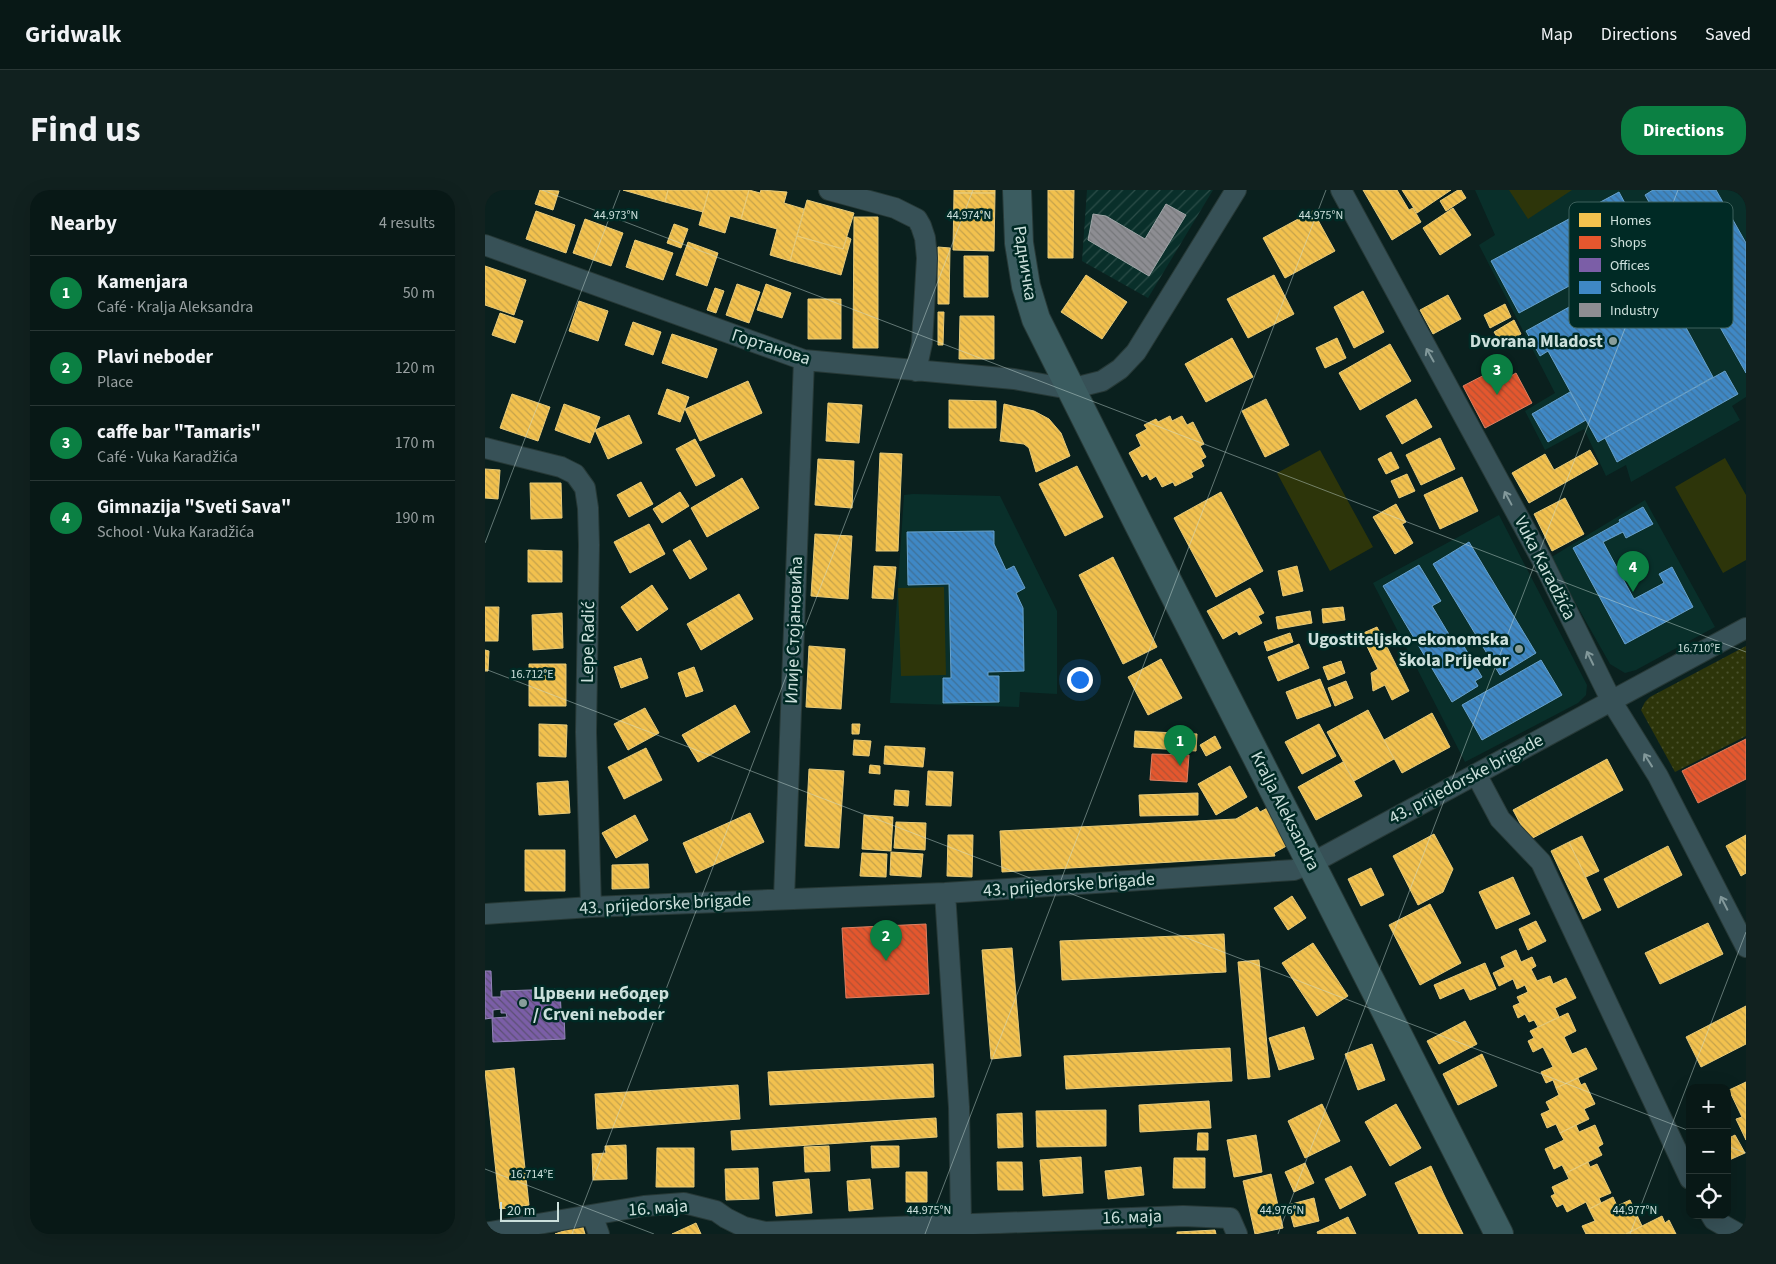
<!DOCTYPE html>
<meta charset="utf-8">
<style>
body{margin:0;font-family:"Source Sans 3",sans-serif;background:#11211f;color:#f1f3f6}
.controls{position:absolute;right:15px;bottom:15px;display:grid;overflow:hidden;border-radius:10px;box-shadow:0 5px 20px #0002}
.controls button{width:45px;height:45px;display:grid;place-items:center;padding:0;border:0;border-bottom:1px solid #293735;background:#081816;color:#f1f3f6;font:25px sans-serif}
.scale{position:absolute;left:15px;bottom:12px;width:59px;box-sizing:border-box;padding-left:5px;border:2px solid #cce0dc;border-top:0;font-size:14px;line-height:18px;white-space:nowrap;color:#cce0dc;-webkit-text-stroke:4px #002a25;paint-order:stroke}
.you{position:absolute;left:594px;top:489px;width:18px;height:18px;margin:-12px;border:4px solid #fff;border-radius:50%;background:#1a73e8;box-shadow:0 0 0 8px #1a73e833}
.badge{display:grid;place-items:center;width:32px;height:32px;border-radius:50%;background:#0b8043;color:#fff;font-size:16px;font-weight:700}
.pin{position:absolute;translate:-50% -41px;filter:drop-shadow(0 1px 2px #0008)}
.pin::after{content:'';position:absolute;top:26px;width:18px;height:15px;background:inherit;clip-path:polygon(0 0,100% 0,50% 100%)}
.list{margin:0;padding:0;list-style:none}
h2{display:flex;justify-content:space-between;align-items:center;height:65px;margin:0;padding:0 20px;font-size:21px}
h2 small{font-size:16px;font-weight:400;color:#98a0a1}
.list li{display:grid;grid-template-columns:32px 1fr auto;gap:15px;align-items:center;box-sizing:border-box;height:75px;padding:0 20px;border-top:1px solid #293735}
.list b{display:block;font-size:19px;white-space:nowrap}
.list p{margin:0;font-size:16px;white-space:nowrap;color:#98a0a1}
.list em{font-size:16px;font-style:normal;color:#98a0a1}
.icon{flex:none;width:28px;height:28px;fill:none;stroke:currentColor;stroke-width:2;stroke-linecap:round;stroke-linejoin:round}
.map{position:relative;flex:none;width:1261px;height:1044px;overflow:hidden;border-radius:20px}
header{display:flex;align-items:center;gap:30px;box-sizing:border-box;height:70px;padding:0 25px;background:#081816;border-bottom:1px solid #293735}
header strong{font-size:24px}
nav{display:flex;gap:28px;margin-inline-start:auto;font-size:18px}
.intro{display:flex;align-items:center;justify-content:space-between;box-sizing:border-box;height:120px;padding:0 30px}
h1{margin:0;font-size:35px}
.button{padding:12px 22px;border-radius:20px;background:#0b8043;color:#fff;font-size:18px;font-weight:700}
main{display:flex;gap:30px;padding:0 30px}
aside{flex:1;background:#081816;border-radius:20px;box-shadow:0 5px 20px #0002}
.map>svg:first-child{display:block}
.built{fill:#092f2a}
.industrial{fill:url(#industrial-furrows)}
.grass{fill:#2d350a}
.park{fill:url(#park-dots)}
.homes{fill:url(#homes-back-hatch);stroke:#e7ca79}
.shops{fill:url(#shops-back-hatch);stroke:#dd8062}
.offices{fill:url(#offices-back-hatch);stroke:#9385b7;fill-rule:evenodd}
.schools{fill:url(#schools-back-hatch);stroke:#69a2cc}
.industry{fill:url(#industry-back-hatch);stroke:#a0a6a8}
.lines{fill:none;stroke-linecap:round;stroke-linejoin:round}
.street-casing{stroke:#273937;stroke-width:22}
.primary-casing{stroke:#273937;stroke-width:30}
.street{stroke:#375157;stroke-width:20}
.primary{stroke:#3b5c60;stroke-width:28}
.oneway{stroke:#82989a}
.ticks{fill:none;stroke:#cce0dc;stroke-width:1;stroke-opacity:0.45}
.poi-dot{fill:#889d9a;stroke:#002a25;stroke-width:2}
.labels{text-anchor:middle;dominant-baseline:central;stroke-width:5;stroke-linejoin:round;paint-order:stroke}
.street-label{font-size:18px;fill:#cce0dc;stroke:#002a25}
.poi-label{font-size:18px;font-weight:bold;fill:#cce0dc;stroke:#002a25;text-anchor:end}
.key{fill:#002a25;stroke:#3d615c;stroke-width:1}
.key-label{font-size:14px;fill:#cce0dc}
.ticks-label{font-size:12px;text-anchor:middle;fill:#cce0dc;stroke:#002a25;stroke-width:5;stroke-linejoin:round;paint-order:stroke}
</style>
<header>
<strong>Gridwalk</strong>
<nav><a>Map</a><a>Directions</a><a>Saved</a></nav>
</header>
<div class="intro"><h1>Find us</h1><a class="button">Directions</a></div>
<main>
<aside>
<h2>Nearby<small>4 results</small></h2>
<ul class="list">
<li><span class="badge">1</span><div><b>Kamenjara</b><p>Café · Kralja Aleksandra</p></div><em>50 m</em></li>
<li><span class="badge">2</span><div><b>Plavi neboder</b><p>Place</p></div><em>120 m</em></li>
<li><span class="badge">3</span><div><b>caffe bar &quot;Tamaris&quot;</b><p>Café · Vuka Karadžića</p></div><em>170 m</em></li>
<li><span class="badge">4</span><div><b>Gimnazija &quot;Sveti Sava&quot;</b><p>School · Vuka Karadžića</p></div><em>190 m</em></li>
</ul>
</aside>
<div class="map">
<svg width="1261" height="1044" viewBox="0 0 1261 1044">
<defs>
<pattern id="industrial-furrows" width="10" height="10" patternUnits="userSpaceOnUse" patternTransform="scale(1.25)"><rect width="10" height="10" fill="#092f2a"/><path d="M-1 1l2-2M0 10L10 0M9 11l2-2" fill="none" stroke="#2c4d48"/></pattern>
<pattern id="park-dots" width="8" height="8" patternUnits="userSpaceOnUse" patternTransform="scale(1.25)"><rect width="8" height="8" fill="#2d350a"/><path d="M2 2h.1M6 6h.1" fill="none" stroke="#4a522d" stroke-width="1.8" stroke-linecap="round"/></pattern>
<pattern id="homes-back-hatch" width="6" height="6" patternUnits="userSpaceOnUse" patternTransform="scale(1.25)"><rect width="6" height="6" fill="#f2c14e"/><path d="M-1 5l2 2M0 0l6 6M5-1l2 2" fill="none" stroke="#c5a24b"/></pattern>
<pattern id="shops-back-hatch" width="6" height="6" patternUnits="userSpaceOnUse" patternTransform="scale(1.25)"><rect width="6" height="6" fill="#e4572e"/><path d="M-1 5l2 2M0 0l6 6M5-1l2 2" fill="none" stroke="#b25134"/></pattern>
<pattern id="offices-back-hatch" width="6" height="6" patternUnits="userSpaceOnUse" patternTransform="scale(1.25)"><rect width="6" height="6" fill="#7b5ea7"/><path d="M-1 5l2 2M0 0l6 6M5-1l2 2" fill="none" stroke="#5c5074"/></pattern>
<pattern id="schools-back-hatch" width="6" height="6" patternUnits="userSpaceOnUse" patternTransform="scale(1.25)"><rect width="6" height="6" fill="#3f88c5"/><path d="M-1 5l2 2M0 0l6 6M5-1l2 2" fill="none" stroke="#3e7097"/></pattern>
<pattern id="industry-back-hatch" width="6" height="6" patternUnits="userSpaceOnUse" patternTransform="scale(1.25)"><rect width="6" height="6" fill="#8d8d92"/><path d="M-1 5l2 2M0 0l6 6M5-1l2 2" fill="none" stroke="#75777a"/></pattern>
</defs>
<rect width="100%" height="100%" fill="#0a201e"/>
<path class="built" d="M990,0H1261V207L1247,216L1255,230L1146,292L1141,275L1121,286L1099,239L1060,260L1040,221L1070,203L994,55L1010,45Z
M428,304L515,306L572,421V504L535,502L534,517L405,513L419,305Z
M1160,310L1230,437L1151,480L1140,483L1125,474L1065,368Z
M1014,325L1102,495L1101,505L1093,513L980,572L888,393Z"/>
<path class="industrial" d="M602,0H728L663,108L597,71Z"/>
<path class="grass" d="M1024,0H1087L1043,29Z
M835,260L888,357L845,381L792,283Z
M1240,268L1261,305V370L1238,383L1190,297Z
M459,397L461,485L416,486L413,398Z"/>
<path class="park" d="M1261,456V546L1190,582L1156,520L1160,512L1165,507Z"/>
<path class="homes" d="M55,0L74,1L68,20L50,14Z
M138,0H183L180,12Z
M183,0H224L218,22L180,12Z
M224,0H264L256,29L245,26L240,43L214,35Z
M264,0L275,3L276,0L302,2L299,13L319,19L305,71L285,65L292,39L256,29Z
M469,0H510V3H469Z
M563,0H589L588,68H563Z
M878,0H912L924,20L928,18L936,32L907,50Z
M917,0H966L932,23Z
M973,0H976L981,8L961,21L955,11Z
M469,3H510L509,61L468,60Z
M322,10L369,23L358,59L312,46Z
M968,18L986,45L955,65L938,38Z
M51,21L90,35L81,63L41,49Z
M828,21L850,61L800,88L778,48Z
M369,27H393V158H368Z
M100,29L138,43L126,76L88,63Z
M189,34L203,39L196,58L182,53Z
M312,46L358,59L362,47L366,49L356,85L305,71Z
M150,50L188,63L178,90L141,77Z
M203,52L233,63L222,96L191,85Z
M453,57L465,58L464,114H453Z
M479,66H503V107H479Z
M0,76L41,90L29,125L0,115Z
M601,85L642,112L617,149L576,122Z
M789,85L809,124L763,148L742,109Z
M252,94L275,102L264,133L241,125Z
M281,94L306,103L297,128L272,120Z
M230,98L239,101L231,123L222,120Z
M878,101L899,142L869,158L849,117Z
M963,105L976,129L948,144L935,120Z
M323,109H356V149H323Z
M94,111L123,121L113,151L84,141Z
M1020,114L1026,127L1005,138L999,125Z
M453,122H459L458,155H453Z
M15,123L38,131L30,153L7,145Z
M475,126H509V169H474Z
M1029,130L1036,144L1017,155L1009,142Z
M148,132L176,142L168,165L140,155Z
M187,144L232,159L222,188L177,173Z
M747,148L768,187L721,212L700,174Z
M852,148L861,168L840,178L831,158Z
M905,154L926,191L875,220L854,183Z
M263,191L277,223L215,251L200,219Z
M182,199L204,207L195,232L173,224Z
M27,204L65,217L53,251L15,238Z
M781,209L804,255L780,267L757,221Z
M931,209L947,237L917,254L901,226Z
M464,210L511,211V238H464Z
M343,213L377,215L374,253L341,251Z
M79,214L115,227L105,253L70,240Z
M519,214L549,221L564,229L576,243L585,266L551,282L544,258L539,254L515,251Z
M144,225L157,253L123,269L110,240Z
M685,226L687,231L697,226L702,235L708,232L719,254L715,256L721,267L716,270L719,276L706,283L708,287L690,296L688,292L677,297L671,286L665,290L662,284L657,287L644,263L656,256L651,245L662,239L659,235L671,229L673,232Z
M955,248L970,279L936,295L921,265Z
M210,249L230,286L211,296L191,259Z
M1105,260L1113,274L1044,313L1027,283L1060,264L1069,280Z
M906,262L914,278L901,284L893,269Z
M395,263L417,264L413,361H391Z
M333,269L369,271L367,318L330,315Z
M592,276L618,327L580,346L554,294Z
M0,279L15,280L13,309L0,308Z
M922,284L930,301L914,308L906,291Z
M977,287L993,321L955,339L939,305Z
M257,288L274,318L222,347L206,318Z
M156,292L168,314L144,327L132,305Z
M45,293H76L77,328L46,329Z
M195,302L204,316L177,333L168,319Z
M736,302L778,381L731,407L689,328Z
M1080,308L1099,344L1067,361L1049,324Z
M911,314L921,332L917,334L928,353L910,364L888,327Z
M164,334L180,364L145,383L129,352Z
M330,344L367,346L363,409L326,406Z
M205,350L222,379L205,389L188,360Z
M43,360L77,361V392H43Z
M628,367L672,457L638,474L594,385Z
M389,376L411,377L408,409L387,408Z
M812,376L818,401L798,406L793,381Z
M167,395L183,419L152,441L136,417Z
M765,398L779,423L773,426L777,433L754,445L752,441L738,449L722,421Z
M254,404L268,429L216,460L202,434Z
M0,417H14L13,451H0Z
M858,417L860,430L838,433L837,419Z
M825,421L827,433L793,439L791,427Z
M77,423L78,458L48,460L47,425Z
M892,437L924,501L907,510L900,495L888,501L886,483L893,479L876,444Z
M805,443L808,452L782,461L779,452Z
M814,454L824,478L793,491L783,467Z
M324,456L360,459L356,519L321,517Z
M0,460L4,461L3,481H0Z
M156,468L163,488L136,498L129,477Z
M676,469L697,508L663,525L643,487Z
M856,471L860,483L843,490L838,477Z
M44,474H81V516H44Z
M209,477L218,501L201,507L193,483Z
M835,489L846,516L812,529L801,502Z
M861,491L868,508L850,516L843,498Z
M250,515L265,542L213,572L197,545Z
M160,518L174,543L143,560L129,534Z
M883,520L909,569L869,591L842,542Z
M947,523L965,557L917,583L899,550Z
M54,534L82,535L81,567L54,566Z
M367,534H375L374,544H367Z
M834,534L851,566L817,584L800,552Z
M650,541L712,544L711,561L649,557Z
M730,546L736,558L721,566L715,555Z
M369,550L386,551L384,566L368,565Z
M400,556L440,558L438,577L399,574Z
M161,558L177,590L139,609L123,577Z
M1122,569L1138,600L1044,650L1028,620Z
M858,572L877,606L831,630L813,597Z
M385,575L395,576V584L384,583Z
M745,576L762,607L731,625L713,594Z
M324,579L359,581L354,658L320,656Z
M443,581L468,582L466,616L441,615Z
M83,591L85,623L54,625L52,593Z
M410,600L424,601L423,616L409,615Z
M713,603V625L655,626L654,605Z
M786,616L805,654L789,663L790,666L517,682L515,641L751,629L772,617L775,622Z
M265,623L279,652L211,683L198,653Z
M150,625L163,650L131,668L117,643Z
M379,625L408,627L406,661L377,659Z
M411,632L441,633L440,660L409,658Z
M949,644L968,679L958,702L933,715L908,666Z
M463,645H488L487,687L462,686Z
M1261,645V683L1256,686L1241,656Z
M1097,646L1114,681L1101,687L1084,652Z
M1084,652L1116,720L1098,729L1066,661Z
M1183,656L1197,685L1133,718L1119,689Z
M40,660H80V701H40Z
M406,662L438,664L436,687L405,685Z
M377,663L402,664L401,687L375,686Z
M163,674L164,698L127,699V675Z
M886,678L899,705L876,716L863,689Z
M1028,687L1045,724L1011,739L994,702Z
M807,706L821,728L803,740L789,718Z
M945,714L976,773L935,795L904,735Z
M1051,731L1061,751L1043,760L1034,739Z
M1223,733L1238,764L1175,794L1160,763Z
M739,744L741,782L577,790L575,751Z
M828,753L863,806L832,826L797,773Z
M527,758L536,866L506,869L497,760Z
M1031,760L1036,772L1047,767L1051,776L1046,779L1052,791L1065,786L1068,794L1081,788L1091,808L1070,818L1074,827L1053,837L1049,830L1044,832L1040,824L1033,828L1028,816L1035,813L1032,807L1043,802L1040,795L1032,799L1028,789L1014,796L1008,783L1020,777L1016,767Z
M774,770L785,887L763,889L753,772Z
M1000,773L1011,799L985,810L979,798L955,809L949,795Z
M1261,816V854L1216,877L1201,847Z
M1083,823L1091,841L1079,847L1087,864L1101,858L1112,879L1071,898L1068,890L1061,893L1056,882L1068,877L1058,857L1048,862L1043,851L1049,848L1045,841Z
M980,831L992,854L954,874L942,851Z
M819,837L829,869L794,880L784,848Z
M887,854L900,890L873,900L860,864Z
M745,858L747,891L581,899L579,866Z
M997,864L1012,896L973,915L958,884Z
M448,874L449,907L285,915L283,882Z
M29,878L44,1015L15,1019L0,881Z
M1093,888L1096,895L1100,893L1110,914L1099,919L1104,929L1075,943L1071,934L1062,938L1056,924L1065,920L1061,912L1074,905L1071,898Z
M1261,892V950L1251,929L1257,927L1244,900Z
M253,895L255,929L112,939L110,904Z
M724,911L726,938L655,942L654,915Z
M837,914L855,951L820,968L803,931Z
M911,914L936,958L905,976L880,932Z
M621,920V956L552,957L551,921Z
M537,923L538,957L513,958L512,924Z
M451,928L452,947L247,960L246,941Z
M1091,935L1094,942L1110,935L1118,954L1113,957L1117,965L1081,983L1077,975L1069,979L1060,959L1079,950L1075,943Z
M713,943H723V960H712Z
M771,945L777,982L749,987L742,950Z
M1250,945L1260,963L1242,971V949Z
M141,955L142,989L108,990L107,964L121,963L120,956Z
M344,956L345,981L320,982L319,957Z
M386,956H414V977L387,978Z
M172,958H209V997H171Z
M596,967L598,1003L558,1006L555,970Z
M689,968H720V998H688Z
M512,972H537L538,1000H513Z
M1103,972L1105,977L1112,974L1126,1003L1114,1008L1116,1013L1104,1019L1101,1012L1082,1022L1078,1014L1072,1017L1066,1006L1070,1004L1067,997L1084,989L1081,983Z
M820,973L829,993L809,1002L800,982Z
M866,976L881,1005L855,1019L840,989Z
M946,976L958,1003L978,1044H934L910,993Z
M656,977L659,1005L623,1009L620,981Z
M273,978L274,1009L241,1010L240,979Z
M421,982H442V1012H421Z
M786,984L798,1038L770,1044L758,991Z
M324,989L327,1023L291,1026L288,992Z
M385,989L388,1019L364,1021L362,991Z
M1128,1007L1132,1016L1145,1010L1157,1036L1141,1044H1101L1097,1036L1110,1031L1104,1019Z
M829,1008L834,1031L809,1037L803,1015Z
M1177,1026L1180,1033L1184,1030L1191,1044H1141Z
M863,1027L871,1044H833L832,1042Z
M211,1033L216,1044H187Z
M97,1034L100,1044H70Z
M730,1040L731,1044H692V1042Z"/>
<path class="shops" d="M1009,180L1015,192L1031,183L1047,213L1000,238L978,196Z
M1261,549V589L1213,613L1197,581Z
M667,564L704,565L702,592L665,590Z
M441,734L444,804L361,808L357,738Z"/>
<path class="offices" d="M0,781H6L7,807H16V801L75,799L76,820L62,821V825L79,824L80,849L8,852L7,828L0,829ZM16,819V823H21L22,827L8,828V820Z"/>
<path class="schools" d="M1168,0H1231L1261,53V183L1160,5Z
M1134,2L1162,54L1034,123L1006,71Z
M1185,61L1201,90L1181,101L1228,187L1113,252L1063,161L1055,166L1041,141Z
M1240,181L1253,204L1132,272L1120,248Z
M1085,202L1101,230L1063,252L1047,224Z
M1158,317L1168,334L1141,348L1138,342L1118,352L1149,409L1179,393L1174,384L1187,377L1208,417L1140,454L1088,358L1135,332L1134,330Z
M509,341V354L521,380L529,376L540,398L531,403L538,418L539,481L503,482V486H514V512L458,513V488H466L464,394L423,395L422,342Z
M984,352L1051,463L1015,485L948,374Z
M934,375L956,411L947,416L971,456L977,453L997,487L990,491L993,496L967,512L898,396Z
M1056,470L1077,505L997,550L977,515Z"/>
<path class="industry" d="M681,14L701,25L664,86L603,50L608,24L621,26L660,49Z"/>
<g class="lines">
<defs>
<path id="street" d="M344,0L410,18L432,29L436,36L440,48L442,68L437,153L431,181
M856,0L1058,372L1127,512L1173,586L1261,757
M0,55L319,170L529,189L585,199L617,191L635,179L651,162L751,0
M0,258L76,277L90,284L100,298L103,318L104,355L101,542L106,717
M991,584L1015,629L1056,672L1205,989
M460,703L474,917L476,1034
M299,709L319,170
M0,724L106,717L460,703L809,680L827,673L1261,438
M107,1025L114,1044
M1226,1025L1229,1030L1254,1044
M0,1043L159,1016L199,1013L231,1021L241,1028L259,1037L280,1042L698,1026L745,1028L752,1044"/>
<path id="primary" d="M532,0L534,53L541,96L551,129L653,333L1014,1044"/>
</defs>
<use href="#street" class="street-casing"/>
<use href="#primary" class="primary-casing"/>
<use href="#street" class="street"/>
<use href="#primary" class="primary"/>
</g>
<defs><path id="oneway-shaft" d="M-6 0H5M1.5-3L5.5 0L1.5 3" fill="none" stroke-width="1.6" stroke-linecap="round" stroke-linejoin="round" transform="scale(1.25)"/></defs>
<g class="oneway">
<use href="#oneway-shaft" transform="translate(945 165) rotate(-119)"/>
<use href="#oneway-shaft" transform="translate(1023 308) rotate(-118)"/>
<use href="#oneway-shaft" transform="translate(1105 468) rotate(-116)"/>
<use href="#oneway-shaft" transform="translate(1163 570) rotate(-122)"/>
<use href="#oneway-shaft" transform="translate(1239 713) rotate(-117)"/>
</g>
<path class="ticks" d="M57,0L1261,462M0,353L135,0M0,479L1205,941M1242,956L1261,963M0,979L169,1044M87,1044L488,0M440,1044L841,0M793,1044L1193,0M1145,1044L1261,742"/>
<g class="poi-dot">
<circle cx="1128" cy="151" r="5"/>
<circle cx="1034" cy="459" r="5"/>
<circle cx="38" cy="813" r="5"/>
</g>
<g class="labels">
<g class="street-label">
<text transform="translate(540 73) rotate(81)">Радничка</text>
<text transform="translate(286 157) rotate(18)">Гортанова</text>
<text transform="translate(1060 378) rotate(63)">Vuka Karadžića</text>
<text transform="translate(309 440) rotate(-88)">Илије Стојановића</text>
<text transform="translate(103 452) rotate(-89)">Lepe Radić</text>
<text transform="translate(981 589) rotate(-28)">43. prijedorske brigade</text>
<text transform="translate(800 621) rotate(63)">Kralja Aleksandra</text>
<text transform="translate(584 695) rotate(-4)">43. prijedorske brigade</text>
<text transform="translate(180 714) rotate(-3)">43. prijedorske brigade</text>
<text transform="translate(173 1018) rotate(-4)">16. маја</text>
<text transform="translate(647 1027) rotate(-2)">16. маја</text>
</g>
<g class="poi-label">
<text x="1118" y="151">Dvorana Mladost</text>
<text x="1024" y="449">Ugostiteljsko-ekonomska<tspan x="1024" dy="21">škola Prijedor</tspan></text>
<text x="48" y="803" text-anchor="start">Црвени небодер<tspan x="48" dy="21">/ Crveni neboder</tspan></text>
</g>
</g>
<rect x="1084" y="12" width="164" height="126" rx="8" class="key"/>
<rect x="1094" y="23" width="22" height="14" fill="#f2c14e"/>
<rect x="1094" y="46" width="22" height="13" fill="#e4572e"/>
<rect x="1094" y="68" width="22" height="14" fill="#7b5ea7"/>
<rect x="1094" y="91" width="22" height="13" fill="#3f88c5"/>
<rect x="1094" y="113" width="22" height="14" fill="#8d8d92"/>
<g class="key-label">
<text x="1125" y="35">Homes</text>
<text x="1125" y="57">Shops</text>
<text x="1125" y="80">Offices</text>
<text x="1125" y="102">Schools</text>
<text x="1125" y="125">Industry</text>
</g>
<g class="ticks-label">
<text x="131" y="29">44.973°N</text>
<text x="484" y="29">44.974°N</text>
<text x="836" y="29">44.975°N</text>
<text x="1214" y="462">16.710°E</text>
<text x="47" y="488">16.712°E</text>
<text x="47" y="988">16.714°E</text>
<text x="444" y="1024">44.975°N</text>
<text x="797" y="1024">44.976°N</text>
<text x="1150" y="1024">44.977°N</text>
</g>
</svg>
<div class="controls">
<button>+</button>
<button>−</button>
<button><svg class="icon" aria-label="locate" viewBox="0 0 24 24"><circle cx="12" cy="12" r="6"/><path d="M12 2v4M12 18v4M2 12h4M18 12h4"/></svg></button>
</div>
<div class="scale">20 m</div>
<div class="you"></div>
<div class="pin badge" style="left:695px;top:576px">1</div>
<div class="pin badge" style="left:401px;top:771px">2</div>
<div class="pin badge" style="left:1012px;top:205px">3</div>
<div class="pin badge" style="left:1148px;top:402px">4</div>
</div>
</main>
